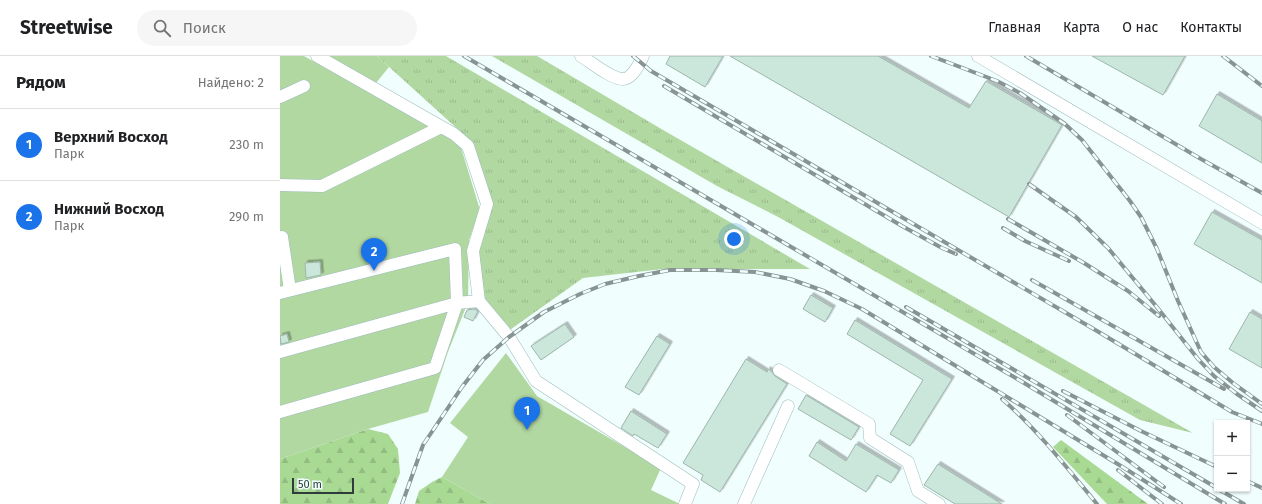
<!DOCTYPE html>
<html lang="ru">
<meta charset="utf-8">
<style>
body{margin:0;font-family:"Fira Sans",sans-serif;background:#f6f6f6;color:#202124}
.controls{position:absolute;right:12px;bottom:12px;display:grid;overflow:hidden;border-radius:0px;box-shadow:0 1px 3px #0004}
.controls button{width:36px;height:36px;display:grid;place-items:center;padding:0;border:0;border-bottom:1px solid #e0e0e0;background:#fff;color:#202124;font:20px sans-serif}
.scale{position:absolute;left:12px;bottom:10px;width:62px;box-sizing:border-box;padding-left:4px;border:2px solid #2f3c3b;border-top:0;font-size:11px;line-height:14px;white-space:nowrap;color:#2f3c3b;-webkit-text-stroke:3px #f1fefe;paint-order:stroke}
.you{position:absolute;left:454px;top:183px;width:14px;height:14px;margin:-10px;border:3px solid #fff;border-radius:50%;background:#1a73e8;box-shadow:0 0 0 6px #1a73e833}
.badge{display:grid;place-items:center;width:26px;height:26px;border-radius:50%;background:#1a73e8;color:#fff;font-size:13px;font-weight:700}
.pin{position:absolute;translate:-50% -33px;filter:drop-shadow(0 1px 2px #0008)}
.pin::after{content:'';position:absolute;top:21px;width:14px;height:12px;background:inherit;clip-path:polygon(0 0,100% 0,50% 100%)}
.list{margin:0;padding:0;list-style:none}
h2{display:flex;justify-content:space-between;align-items:center;height:52px;margin:0;padding:0 16px;font-size:17px}
h2 small{font-size:13px;font-weight:400;color:#757577}
.list li{display:grid;grid-template-columns:26px 1fr auto;gap:12px;align-items:center;box-sizing:border-box;height:72px;padding:0 16px;border-top:1px solid #e0e0e0}
.list b{display:block;font-size:15px;white-space:nowrap}
.list p{margin:0;font-size:13px;white-space:nowrap;color:#757577}
.list em{font-size:13px;font-style:normal;color:#757577}
.icon{flex:none;width:22px;height:22px;fill:none;stroke:currentColor;stroke-width:2;stroke-linecap:round;stroke-linejoin:round}
.map{position:relative;flex:none;width:982px;height:448px;overflow:hidden}
header{display:flex;align-items:center;gap:24px;box-sizing:border-box;height:56px;padding:0 20px;background:#fff;border-bottom:1px solid #e0e0e0}
header strong{font-size:19px}
nav{display:flex;gap:22px;margin-inline-start:auto;font-size:14px}
.search{width:280px;height:36px;background:#f6f6f6;display:flex;align-items:center;gap:10px;box-sizing:border-box;padding:0 14px;border-radius:22px;color:#757577;font-size:15px}
main{display:flex}
aside{flex:1;background:#fff}
.map>svg:first-child{display:block}
.grass{fill:url(#grass-tufts)}
.forest{fill:url(#forest-firs)}
.green{fill:#b2d8a2}
.building{fill:#cbe6da;stroke:#9db6ab;filter:url(#shadow)}
.lines{fill:none;stroke-linecap:round;stroke-linejoin:round}
.minor-casing{stroke:#9dbbbb;stroke-width:13}
.minor{stroke:#fff;stroke-width:12}
.rail-casing{stroke:#879493;stroke-width:4}
.rail{stroke:#f1fefe;stroke-width:2.5;stroke-dasharray:8;stroke-linecap:butt}
</style>
<header>
<strong>Streetwise</strong>
<div class="search"><svg class="icon" aria-label="search" viewBox="0 0 24 24"><circle cx="10" cy="10" r="6"/><path d="M15 15l6 6"/></svg>Поиск</div>
<nav><a>Главная</a><a>Карта</a><a>О нас</a><a>Контакты</a></nav>
</header>
<main>
<aside>
<h2>Рядом<small>Найдено: 2</small></h2>
<ul class="list">
<li><span class="badge">1</span><div><b>Верхний Восход</b><p>Парк</p></div><em>230 m</em></li>
<li><span class="badge">2</span><div><b>Нижний Восход</b><p>Парк</p></div><em>290 m</em></li>
</ul>
</aside>
<div class="map">
<svg width="982" height="448" viewBox="0 0 982 448">
<defs>
<pattern id="grass-tufts" width="24" height="20" patternUnits="userSpaceOnUse"><rect width="24" height="20" fill="#b2d8a2"/><path d="M3 7l-1-3M5 7V3M7 7l1-3M15 17l-1-3M17 17v-4M19 17l1-3" fill="none" stroke="#99ba8c"/></pattern>
<pattern id="forest-firs" width="22" height="20" patternUnits="userSpaceOnUse"><rect width="22" height="20" fill="#a9da94"/><path d="M5 1l3.5 6h-7zM16 11l3.5 6h-7z" fill="#92bc80"/></pattern>
<filter id="shadow"><feDropShadow dx="2.5" dy="-2.5" stdDeviation="0" flood-color="#0004"/></filter>
</defs>
<rect width="100%" height="100%" fill="#f1fefe"/>
<path class="grass" d="M97,0H166L530,213H383L303,222L227,276L202,244L198,195L211,148L193,87Z
M212,0H257L390,78L913,377L860,364L500,162L437,130Z"/>
<path class="forest" d="M88,373L108,378L118,393L120,417L108,448H0V403Z
M781,384L868,448H827L773,391Z
M162,421L210,448H135L139,435L152,426Z"/>
<path class="green" d="M0,0H24L180,88L200,154L189,184L188,246L168,296L148,356L88,373L0,403Z
M49,0H97L109,11L96,27Z
M226,297L257,340L381,412L371,434L400,448H210L162,421L188,381L170,367Z"/>
<path class="building" d="M390,0H443L425,31L386,8Z
M450,0H598L689,52L706,25L782,69L729,161Z
M812,0H905L883,39Z
M937,38L982,65V107L919,70Z
M932,156L982,184V227L914,188Z
M40,206L41,219L26,222L25,207Z
M531,239L553,252L545,266L523,253Z
M194,253L198,255L193,265L184,261L187,254Z
M970,256L982,263V312L949,293Z
M575,264L672,323L630,390L610,378L643,324L567,278Z
M285,268L294,281L261,304L251,290Z
M7,278L9,286L1,288L0,280Z
M377,280L390,288L359,339L345,331Z
M466,303L487,316L488,313L492,316L495,320L507,328L440,436L421,424L423,419L403,407Z
M526,339L579,371L571,384L518,353Z
M351,355L387,378L378,392L354,378L353,380L341,372Z
M537,386L566,405L576,388L619,414L611,427L597,419L586,436L529,400Z
M658,408L722,448H675L644,429Z"/>
<g class="lines">
<defs>
<path id="minor" d="M37,0L174,78L188,90L207,148L193,195L199,245L229,281L256,325L413,428L405,448
M301,0C311,6 331,23 343,23C352,23 360,7 363,0
M698,0L982,167
M0,41L24,30
M0,129L42,130L161,71
M0,182L2,181L10,234
M0,237L175,193L177,247L0,296
M499,314L589,368L590,382L628,406L638,435L659,448
M0,356L155,312L177,247L199,245
M464,448L508,350"/>
</defs>
<use href="#minor" class="minor-casing"/>
<use href="#minor" class="minor"/>
<defs>
<path id="rail" d="M184,0L734,321L945,448
M353,0L371,15L812,272L952,356L982,368
M651,0L717,25L740,37L785,68L802,84L850,145L861,161L877,193L898,245L921,296L934,311L953,327L982,348
M746,0L921,103L982,137
M943,0L982,30
M384,30L622,170L662,192L676,198
M749,128L796,161L828,192L876,250L918,303L934,320L957,338L982,355
M728,163L804,207L848,235L879,260
M723,172L745,185L789,205
M752,224L944,333
M626,251L937,432
M783,335L861,375L937,411
M722,343C758,374 787,412 817,448
M787,359L884,431
M838,414L882,448
M967,425L982,432
M938,433L964,448
M122,448L143,389L182,331L203,304L229,281L264,256L300,238L325,228L359,220L390,214H436L475,216L510,223L544,235L582,253L841,410L901,448"/>
</defs>
<use href="#rail" class="rail-casing"/>
<use href="#rail" class="rail"/>
</g>
</svg>
<div class="controls">
<button>+</button>
<button>−</button>
</div>
<div class="scale">50 m</div>
<div class="you"></div>
<div class="pin badge" style="left:247px;top:374px">1</div>
<div class="pin badge" style="left:94px;top:215px">2</div>
</div>
</main>
